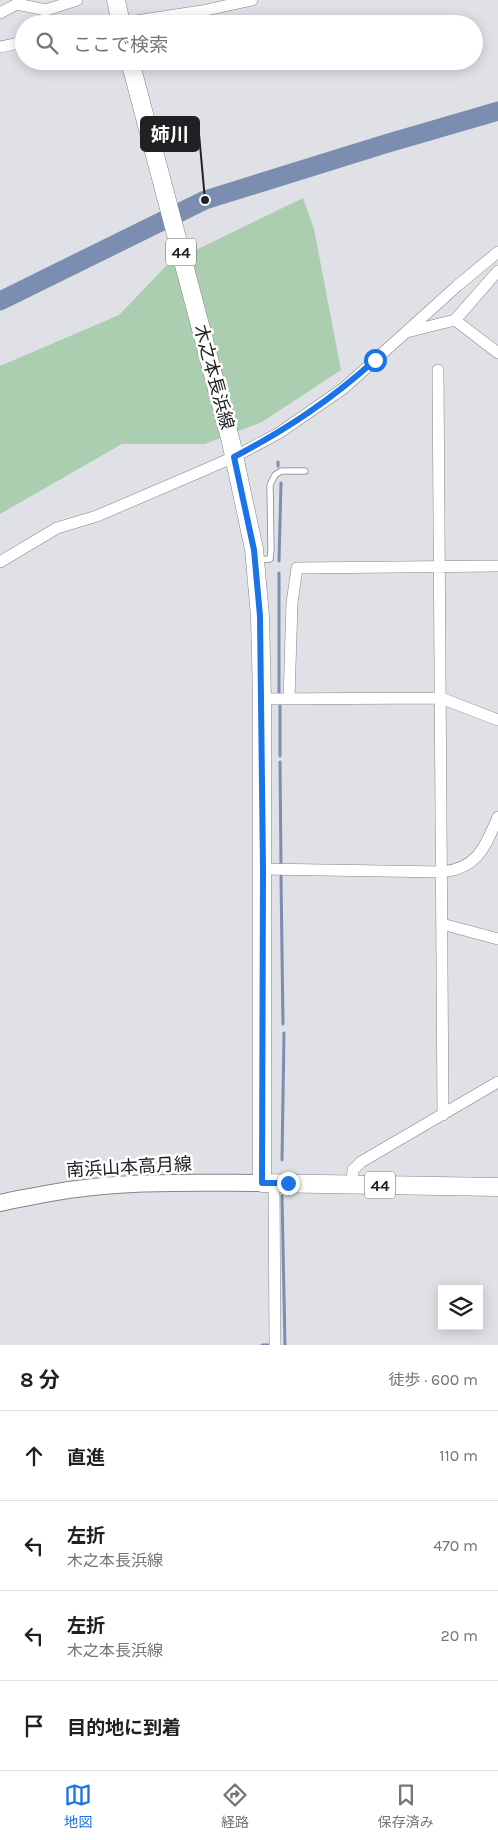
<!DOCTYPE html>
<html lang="ja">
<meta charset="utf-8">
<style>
body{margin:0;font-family:Karla,"Noto Sans JP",sans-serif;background:#f2f2f2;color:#202124}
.controls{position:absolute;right:15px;bottom:15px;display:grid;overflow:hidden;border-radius:0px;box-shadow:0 2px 12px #0003}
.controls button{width:45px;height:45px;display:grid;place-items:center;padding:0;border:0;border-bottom:1px solid #e0e0e0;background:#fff;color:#202124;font:25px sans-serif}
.stop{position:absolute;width:15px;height:15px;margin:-11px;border:4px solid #1a73e8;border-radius:50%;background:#fff}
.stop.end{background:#1a73e8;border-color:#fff;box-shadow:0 1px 5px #0008}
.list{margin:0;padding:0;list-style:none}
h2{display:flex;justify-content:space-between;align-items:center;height:65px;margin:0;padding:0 20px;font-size:21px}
h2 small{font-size:16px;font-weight:400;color:#757577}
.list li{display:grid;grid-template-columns:32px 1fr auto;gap:15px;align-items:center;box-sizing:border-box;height:90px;padding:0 20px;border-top:1px solid #e0e0e0}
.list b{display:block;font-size:19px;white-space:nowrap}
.list p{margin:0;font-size:16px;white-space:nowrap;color:#757577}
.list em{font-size:16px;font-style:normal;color:#757577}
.icon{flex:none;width:28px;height:28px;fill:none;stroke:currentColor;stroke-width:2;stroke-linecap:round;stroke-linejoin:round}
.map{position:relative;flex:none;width:498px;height:1345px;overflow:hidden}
.search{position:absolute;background:#fff;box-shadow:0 2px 12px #0003;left:15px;right:15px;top:15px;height:55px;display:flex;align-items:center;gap:12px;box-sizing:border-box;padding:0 18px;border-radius:28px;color:#757577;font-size:19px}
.sheet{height:425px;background:#fff}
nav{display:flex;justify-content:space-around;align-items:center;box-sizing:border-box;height:70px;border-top:1px solid #e0e0e0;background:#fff;font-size:14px;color:#757577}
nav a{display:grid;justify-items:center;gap:2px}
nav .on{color:#1a73e8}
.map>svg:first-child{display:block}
.green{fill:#abceb0}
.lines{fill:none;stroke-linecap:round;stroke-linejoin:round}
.stream{stroke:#7b8eb0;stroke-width:3}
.river{stroke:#7b8eb0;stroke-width:19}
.lane-casing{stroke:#84858a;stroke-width:7}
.street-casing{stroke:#84858a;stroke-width:12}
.secondary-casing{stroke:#84858a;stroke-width:18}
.primary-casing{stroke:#84858a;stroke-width:19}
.lane{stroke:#fff;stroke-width:5.5}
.street{stroke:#fff;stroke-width:11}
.secondary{stroke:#fff;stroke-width:16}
.primary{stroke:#fff;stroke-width:18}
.route{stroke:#1a73e8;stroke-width:6}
.labels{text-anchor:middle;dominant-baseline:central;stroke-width:5;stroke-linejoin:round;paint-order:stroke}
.shield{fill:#fff;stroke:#636465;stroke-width:1}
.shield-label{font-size:16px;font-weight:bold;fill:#202123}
.street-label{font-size:18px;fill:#202123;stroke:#fff}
.leader{fill:none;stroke:#202123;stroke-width:2}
.callout-dot{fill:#202123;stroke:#fff;stroke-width:2}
.callout{fill:#202123;stroke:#202123;stroke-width:2}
.callout-label{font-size:19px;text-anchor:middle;font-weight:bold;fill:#fff}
</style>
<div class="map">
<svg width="498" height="1345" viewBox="0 0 498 1345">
<rect width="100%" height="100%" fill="#e0e1e7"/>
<path class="green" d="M303,198L314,229L341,370L262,422L205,444H122L0,514V366L119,315L169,263Z"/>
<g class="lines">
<path class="stream" d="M278,462V466
M279,561L281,483
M279,573V694
M280,706V756
M280,762L281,865
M281,876L283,1024
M282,1160L284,1033
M282,1196L285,1345
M262,1345H269"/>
<path class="river" d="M0,301L205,200L385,144L498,111"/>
<defs>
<path id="lane" d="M257,560L270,559L271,549L270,485L275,475L281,471H305"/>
<path id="street" d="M0,13L17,4L46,10L77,0
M116,24L202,11L252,0
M0,47L24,42
M455,320L498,271
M407,332L455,320L498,353
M438,370L443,1115
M0,562L57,528L97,516L202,471L234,457L279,433L344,388L457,286L498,252
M262,699L441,698L498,720
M289,699L292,603L297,568L498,566
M263,869L442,872C478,868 485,847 498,817
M442,924L498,939
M274,1183L275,1345
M352,1184L353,1170L361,1162L498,1082"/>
<path id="secondary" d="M0,1203C15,1199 30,1197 45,1194C117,1180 189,1183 262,1183"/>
<path id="primary" d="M116,0L121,24
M130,61L231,442L254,549L260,616L262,699V1183L498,1187"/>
</defs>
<use href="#lane" class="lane-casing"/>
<use href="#street" class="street-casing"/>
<use href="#secondary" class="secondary-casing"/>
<use href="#primary" class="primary-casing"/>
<use href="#lane" class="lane"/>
<use href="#street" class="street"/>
<use href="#secondary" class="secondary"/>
<use href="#primary" class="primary"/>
</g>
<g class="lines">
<path class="route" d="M288,1183H262L263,869L260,616L254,550L234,457C287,429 331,400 375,360"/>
</g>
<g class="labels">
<g class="shield">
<rect x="166" y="238.5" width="30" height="27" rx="4"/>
<rect x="365" y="1171.5" width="30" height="27" rx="4"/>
</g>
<g class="shield-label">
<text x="181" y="252">44</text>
<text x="380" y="1185">44</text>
</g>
<g class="street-label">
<text transform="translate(214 377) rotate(75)">木之本長浜線</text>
<text transform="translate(129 1167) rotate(-3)">南浜山本高月線</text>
</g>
</g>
<path class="leader" d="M205 200L199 134"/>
<circle class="callout-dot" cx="205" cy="200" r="5"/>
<rect class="callout" x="141" y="117" width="58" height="34" rx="5"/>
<g class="callout-label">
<text x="170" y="141">姉川</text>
</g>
</svg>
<div class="controls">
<button><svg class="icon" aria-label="layers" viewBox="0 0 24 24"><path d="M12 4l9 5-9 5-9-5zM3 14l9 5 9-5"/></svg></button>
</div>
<div class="stop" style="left:375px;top:360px"></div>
<div class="stop end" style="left:288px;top:1183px"></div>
<div class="search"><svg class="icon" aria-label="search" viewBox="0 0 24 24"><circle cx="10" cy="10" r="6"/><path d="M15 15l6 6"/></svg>ここで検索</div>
</div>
<section class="sheet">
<h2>8 分<small>徒歩 · 600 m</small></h2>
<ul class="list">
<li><svg class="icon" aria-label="ahead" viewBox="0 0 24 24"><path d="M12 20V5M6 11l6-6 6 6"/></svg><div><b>直進</b></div><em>110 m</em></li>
<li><svg class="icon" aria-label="left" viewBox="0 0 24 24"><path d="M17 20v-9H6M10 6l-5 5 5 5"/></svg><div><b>左折</b><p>木之本長浜線</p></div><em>470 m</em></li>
<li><svg class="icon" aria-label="left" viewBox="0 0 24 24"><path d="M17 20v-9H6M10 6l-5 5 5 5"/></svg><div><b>左折</b><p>木之本長浜線</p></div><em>20 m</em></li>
<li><svg class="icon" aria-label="arrive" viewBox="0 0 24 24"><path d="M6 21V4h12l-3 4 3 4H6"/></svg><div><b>目的地に到着</b></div></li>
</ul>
</section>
<nav>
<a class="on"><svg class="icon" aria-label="map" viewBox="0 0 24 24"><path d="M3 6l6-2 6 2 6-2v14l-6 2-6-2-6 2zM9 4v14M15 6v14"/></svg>地図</a>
<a><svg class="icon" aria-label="directions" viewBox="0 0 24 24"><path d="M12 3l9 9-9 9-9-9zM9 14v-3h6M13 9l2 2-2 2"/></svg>経路</a>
<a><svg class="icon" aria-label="saved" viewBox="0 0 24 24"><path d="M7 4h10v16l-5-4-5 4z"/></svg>保存済み</a>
</nav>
